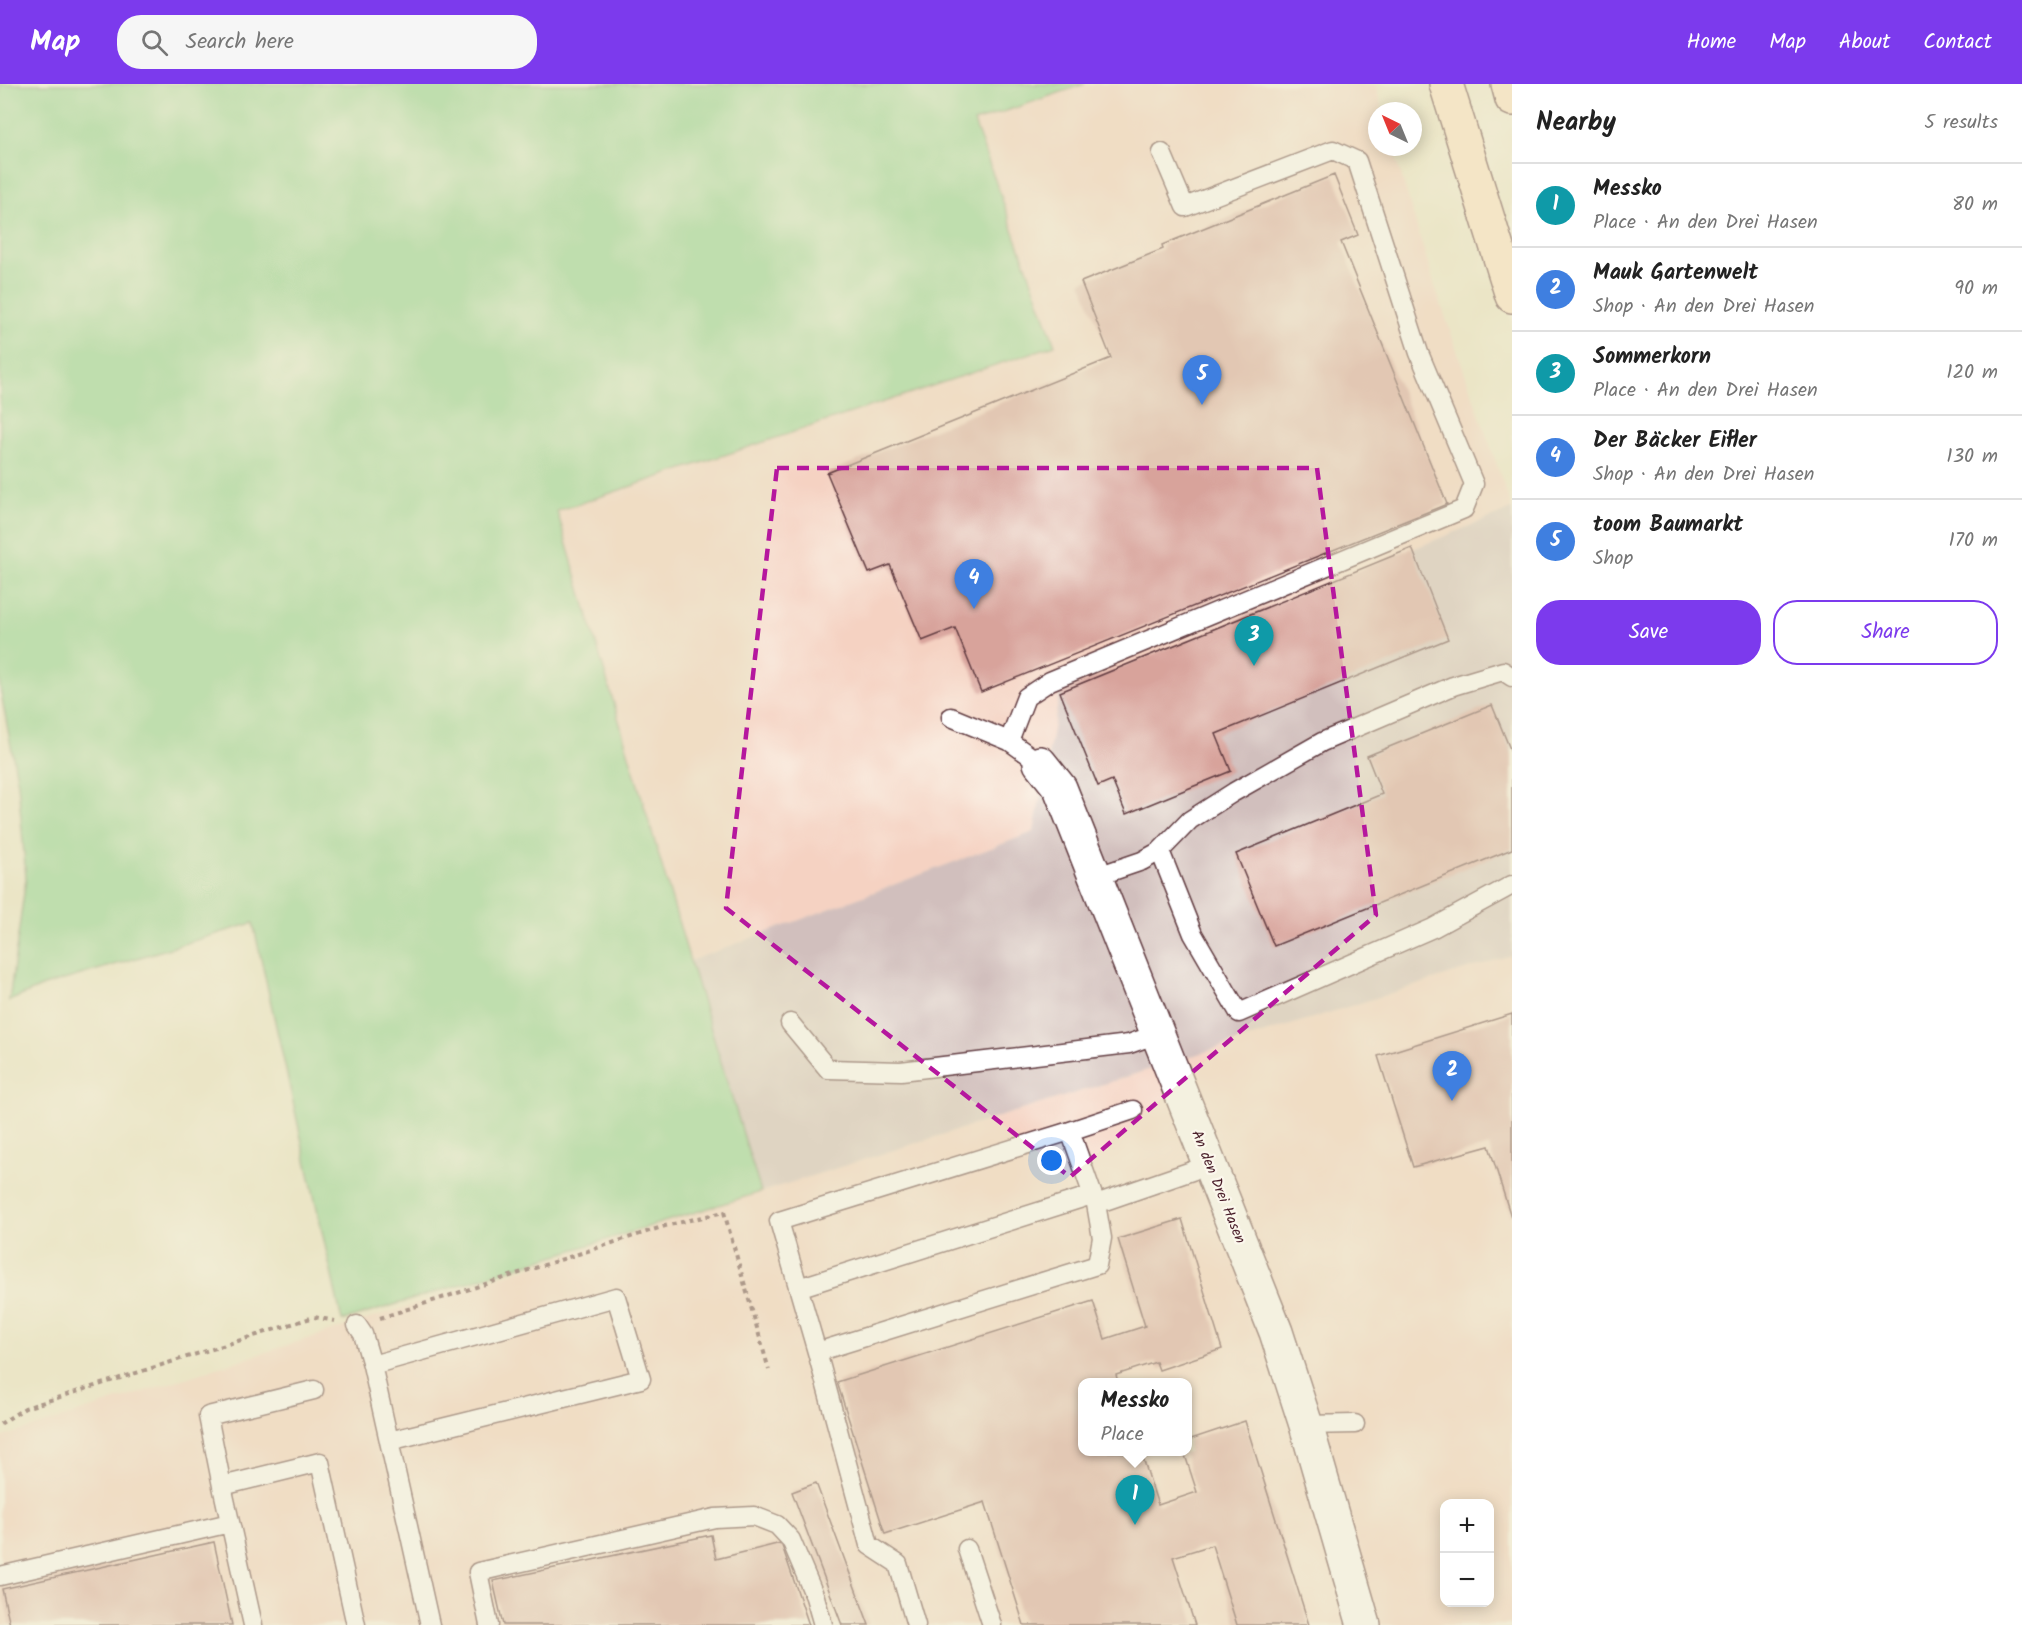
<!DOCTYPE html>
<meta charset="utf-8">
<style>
body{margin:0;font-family:Kalam,sans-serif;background:#f6f6f6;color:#222}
.controls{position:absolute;right:18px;bottom:18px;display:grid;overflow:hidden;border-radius:12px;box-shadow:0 3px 15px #0003}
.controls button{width:54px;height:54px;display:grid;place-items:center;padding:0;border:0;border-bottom:2px solid #e0e0e0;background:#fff;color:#222;font:30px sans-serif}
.compass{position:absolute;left:1368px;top:18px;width:54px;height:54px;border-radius:50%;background:#fff;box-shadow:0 3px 15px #0003;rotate:317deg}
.you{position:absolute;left:1052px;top:1077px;width:21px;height:21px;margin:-15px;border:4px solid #fff;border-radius:50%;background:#1a73e8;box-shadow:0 0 0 9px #1a73e833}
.badge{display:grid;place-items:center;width:39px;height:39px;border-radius:50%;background:#7c3aed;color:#fff;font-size:20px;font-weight:700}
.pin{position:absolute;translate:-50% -50px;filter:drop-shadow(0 2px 3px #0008)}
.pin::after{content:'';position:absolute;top:32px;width:21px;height:18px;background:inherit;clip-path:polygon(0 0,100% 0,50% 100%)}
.popup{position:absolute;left:1078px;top:1294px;width:114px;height:78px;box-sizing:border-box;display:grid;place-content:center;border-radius:12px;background:#fff;filter:drop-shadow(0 2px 4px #0005);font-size:20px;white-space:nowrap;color:#767676}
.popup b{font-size:22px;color:#222}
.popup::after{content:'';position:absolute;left:50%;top:100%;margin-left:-12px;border:12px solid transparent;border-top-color:#fff}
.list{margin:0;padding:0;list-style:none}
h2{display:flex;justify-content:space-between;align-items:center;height:78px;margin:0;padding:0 24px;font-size:26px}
h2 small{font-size:20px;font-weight:400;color:#767676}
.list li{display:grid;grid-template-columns:39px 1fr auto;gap:18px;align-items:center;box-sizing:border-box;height:84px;padding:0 24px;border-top:2px solid #e0e0e0}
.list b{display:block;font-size:22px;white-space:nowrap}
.list p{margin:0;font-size:20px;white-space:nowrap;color:#767676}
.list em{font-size:20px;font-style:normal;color:#767676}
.actions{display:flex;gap:12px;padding:18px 24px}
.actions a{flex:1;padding:14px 0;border:2px solid #7c3aed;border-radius:24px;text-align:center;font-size:21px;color:#7c3aed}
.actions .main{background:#7c3aed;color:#fff}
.icon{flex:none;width:33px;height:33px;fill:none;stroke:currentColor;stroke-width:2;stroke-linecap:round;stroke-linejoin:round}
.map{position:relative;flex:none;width:1512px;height:1541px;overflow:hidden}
header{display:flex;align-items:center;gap:36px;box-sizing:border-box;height:84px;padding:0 30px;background:#7c3aed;color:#fff}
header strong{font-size:28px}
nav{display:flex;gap:33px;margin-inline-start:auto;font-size:21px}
.search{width:420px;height:54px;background:#f6f6f6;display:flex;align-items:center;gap:15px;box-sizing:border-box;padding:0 21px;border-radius:24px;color:#767676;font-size:22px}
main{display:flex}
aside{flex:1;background:#fff}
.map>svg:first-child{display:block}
.built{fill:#f5d2c2;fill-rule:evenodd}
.industrial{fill:#d1bfbd}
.green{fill:#8bd490;stroke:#6a7a5e;stroke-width:1.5}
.building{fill:#d8a39b}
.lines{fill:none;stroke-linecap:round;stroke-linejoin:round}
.service-casing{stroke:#623d42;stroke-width:21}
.minor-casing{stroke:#623d42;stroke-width:36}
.secondary-casing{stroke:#623d42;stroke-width:36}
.path{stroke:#623d42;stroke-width:4;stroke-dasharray:4.5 4.5;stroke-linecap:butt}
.service{stroke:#fff;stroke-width:18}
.minor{stroke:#fff;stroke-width:33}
.secondary{stroke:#fee5c5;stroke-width:33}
.marked{fill:none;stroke:#b5179e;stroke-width:4.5;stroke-dasharray:12 8;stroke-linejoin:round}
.labels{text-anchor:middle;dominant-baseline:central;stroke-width:4.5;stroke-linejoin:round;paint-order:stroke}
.street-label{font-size:15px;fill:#4a1f2b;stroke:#fbf7ec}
</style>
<header>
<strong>Map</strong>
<div class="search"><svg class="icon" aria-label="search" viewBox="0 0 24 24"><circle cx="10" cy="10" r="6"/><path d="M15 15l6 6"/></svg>Search here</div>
<nav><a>Home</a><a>Map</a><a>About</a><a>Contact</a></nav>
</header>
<main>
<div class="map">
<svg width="1512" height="1541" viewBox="0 0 1512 1541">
<rect width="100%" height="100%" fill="#fbf7ec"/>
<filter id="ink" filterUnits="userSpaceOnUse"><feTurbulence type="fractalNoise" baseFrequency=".0167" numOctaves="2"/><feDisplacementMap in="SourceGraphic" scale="12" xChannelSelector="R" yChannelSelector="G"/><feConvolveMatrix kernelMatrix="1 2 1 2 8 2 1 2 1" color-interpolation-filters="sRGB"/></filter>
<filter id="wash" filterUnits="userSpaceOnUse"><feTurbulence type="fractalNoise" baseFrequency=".008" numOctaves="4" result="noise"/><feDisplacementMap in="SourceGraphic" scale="24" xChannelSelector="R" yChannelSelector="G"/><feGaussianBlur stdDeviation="1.35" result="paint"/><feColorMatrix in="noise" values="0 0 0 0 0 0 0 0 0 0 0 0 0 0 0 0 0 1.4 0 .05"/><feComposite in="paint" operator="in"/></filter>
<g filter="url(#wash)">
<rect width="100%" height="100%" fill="#ebe5c6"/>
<path class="built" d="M1085,0H1375L1383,27H1377V63H1393L1434,200L1512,425L1060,608L1034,748L690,877L557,427L1054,261L973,38Z
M1512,871V1541H0V1354L761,1108ZM1082,1298H1188V1368H1082ZM1444,1420H1490V1518H1444Z"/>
<path class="industrial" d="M1512,425V871L761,1108L690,877L1034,748L1060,608Z"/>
<path class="green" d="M0,0H1085L974,38L1055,261L557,427L690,877L761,1108L342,1237L253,839L44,902L9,917L26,794L18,699L0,604Z"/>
<g id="blocks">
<path class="building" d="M1334,91L1358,151L1341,158L1447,420L981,608L955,544L922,557L890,481L869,489L827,389L1111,274L1081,198L1163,165L1162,161Z
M1412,464L1448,555L1216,650L1231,687L1126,730L1112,696L1098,702L1060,608Z
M1492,621L1512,670V765L1274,862L1236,770L1382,710L1367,672Z
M1512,930V1133H1511L1489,1062L1413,1083L1378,972Z
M1182,1135L1222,1265L1159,1286L1156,1278L1116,1291L1118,1298H1082V1368H1141L1158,1421L1197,1408L1184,1368H1188V1356L1245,1337L1309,1541H1237L1212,1461L1173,1473L1195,1541H1024L985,1418L885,1450L837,1298L1093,1217L1105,1255L1145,1242L1118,1155Z
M816,1399L869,1541H842L792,1408Z
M711,1451L716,1475L781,1459L809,1541H503L493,1497Z
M214,1458L232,1541H10L2,1505Z"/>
</g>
</g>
<g filter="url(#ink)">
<use href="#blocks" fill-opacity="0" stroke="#623d42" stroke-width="1.5"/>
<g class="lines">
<defs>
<path id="service" d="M951,633L1009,657L1040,679
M1009,657L1026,613L1050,597L1464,425L1474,400L1419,269L1357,77L1333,66L1185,123L1162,69
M1160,767L1193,850L1239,929L1433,844L1512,801
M1095,793L1142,777L1160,767L1190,736L1234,708L1322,658L1453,602L1503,587L1512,593
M790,939L828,985L901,987L1129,960L1157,950
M1070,1047L1133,1026
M1096,1120L1209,1081
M798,1204L1092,1111
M357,1241L363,1250L372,1281
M817,1268L1097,1181L1102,1154L1096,1120L1070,1047L779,1137L817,1268L869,1461L898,1480L916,1541
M1306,1341L1355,1340
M389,1357L372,1281L616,1213L641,1295L389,1357L430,1541
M222,1402L208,1332L314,1306
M967,1465L992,1541
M0,1492L230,1439
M253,1541L222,1402L320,1378L356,1541
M489,1541L478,1488L715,1434L754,1432L777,1441L791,1456L815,1513L823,1541"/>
<path id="minor" d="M1040,679L1060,704L1276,1248L1306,1341L1364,1541"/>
<path id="secondary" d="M1446,0L1512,212
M1508,0L1512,15"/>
</defs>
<use href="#service" class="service-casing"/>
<use href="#minor" class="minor-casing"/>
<use href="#secondary" class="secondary-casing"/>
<path class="path" d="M380,1234L665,1142L724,1128L769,1286
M0,1340L25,1324L314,1233L335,1237"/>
<use href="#service" class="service"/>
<use href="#minor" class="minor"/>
<use href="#secondary" class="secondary"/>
</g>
</g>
<path d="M0 0H1512V1541H0ZM777,384H1317L1376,831L1070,1093L726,824Z" fill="#ebe5c6" fill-opacity=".55" fill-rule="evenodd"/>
<path class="marked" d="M777,384H1317L1376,831L1070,1093L726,824Z"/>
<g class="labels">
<g class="street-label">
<text transform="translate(1218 1103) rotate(68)">An den Drei Hasen</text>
</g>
</g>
</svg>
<div class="controls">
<button>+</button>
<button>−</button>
</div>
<svg class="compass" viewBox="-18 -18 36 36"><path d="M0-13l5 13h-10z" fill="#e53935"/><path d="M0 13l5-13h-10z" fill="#767676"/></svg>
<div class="you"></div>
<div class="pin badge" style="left:1135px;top:1441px;background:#0f9aa8">1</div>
<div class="popup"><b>Messko</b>Place</div>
<div class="pin badge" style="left:1452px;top:1017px;background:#3f7fe0">2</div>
<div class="pin badge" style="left:1254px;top:582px;background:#0f9aa8">3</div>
<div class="pin badge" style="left:974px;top:525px;background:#3f7fe0">4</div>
<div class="pin badge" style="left:1202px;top:321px;background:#3f7fe0">5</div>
</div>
<aside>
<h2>Nearby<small>5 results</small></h2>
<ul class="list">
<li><span class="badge" style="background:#0f9aa8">1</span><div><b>Messko</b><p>Place · An den Drei Hasen</p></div><em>80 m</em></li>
<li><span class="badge" style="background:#3f7fe0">2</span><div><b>Mauk Gartenwelt</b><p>Shop · An den Drei Hasen</p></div><em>90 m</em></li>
<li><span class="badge" style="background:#0f9aa8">3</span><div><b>Sommerkorn</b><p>Place · An den Drei Hasen</p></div><em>120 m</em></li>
<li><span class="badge" style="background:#3f7fe0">4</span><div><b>Der Bäcker Eifler</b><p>Shop · An den Drei Hasen</p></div><em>130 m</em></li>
<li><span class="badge" style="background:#3f7fe0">5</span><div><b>toom Baumarkt</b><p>Shop</p></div><em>170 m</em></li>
</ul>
<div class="actions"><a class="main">Save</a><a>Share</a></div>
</aside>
</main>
